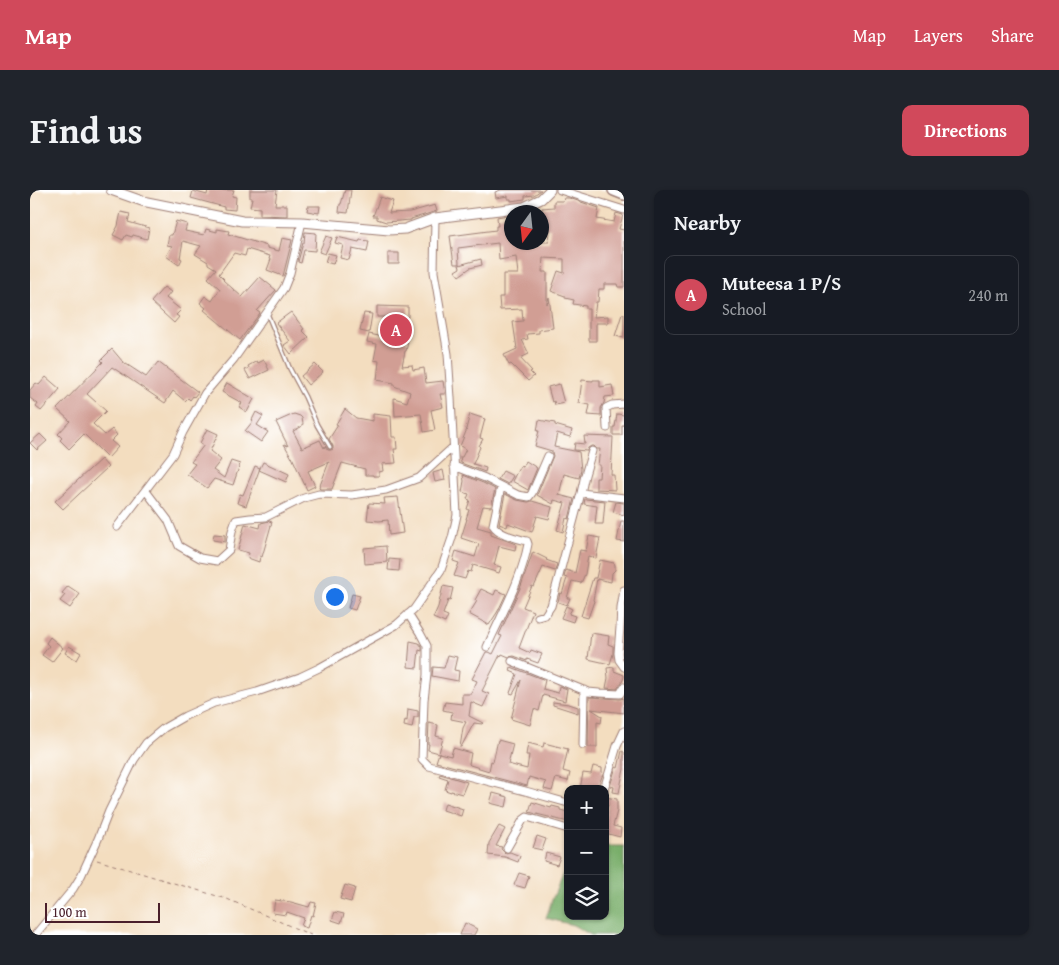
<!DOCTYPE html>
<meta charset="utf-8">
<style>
body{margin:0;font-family:"Gentium Book Plus",serif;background:#20242c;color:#f1f3f6}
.controls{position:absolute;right:15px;bottom:15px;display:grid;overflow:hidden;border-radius:10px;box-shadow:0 1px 4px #0004}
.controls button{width:45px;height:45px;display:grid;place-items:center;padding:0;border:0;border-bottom:1px solid #363941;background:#171b24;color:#f1f3f6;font:25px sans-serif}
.compass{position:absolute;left:474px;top:15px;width:45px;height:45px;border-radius:50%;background:#171b24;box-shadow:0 1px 4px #0004;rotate:195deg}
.scale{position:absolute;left:15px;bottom:12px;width:115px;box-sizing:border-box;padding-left:5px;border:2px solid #4a1f2b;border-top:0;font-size:14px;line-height:18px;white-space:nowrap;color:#4a1f2b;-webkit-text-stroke:4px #fff;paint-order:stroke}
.you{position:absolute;left:304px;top:406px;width:18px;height:18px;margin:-12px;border:4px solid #fff;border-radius:50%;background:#1a73e8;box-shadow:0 0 0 8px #1a73e833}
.badge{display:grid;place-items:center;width:32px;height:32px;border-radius:50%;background:#d1495b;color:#fff;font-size:16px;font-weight:700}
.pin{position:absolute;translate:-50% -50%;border:2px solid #fff;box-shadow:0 1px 5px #0006}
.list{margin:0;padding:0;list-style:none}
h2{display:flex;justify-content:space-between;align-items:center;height:65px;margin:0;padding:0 20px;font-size:21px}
h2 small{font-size:16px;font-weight:400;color:#9ea1a6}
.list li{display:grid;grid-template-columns:32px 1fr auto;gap:15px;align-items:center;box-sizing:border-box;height:80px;margin:0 10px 10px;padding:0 10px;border:1px solid #363941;border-radius:10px}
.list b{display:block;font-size:19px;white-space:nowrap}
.list p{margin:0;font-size:16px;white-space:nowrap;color:#9ea1a6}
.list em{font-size:16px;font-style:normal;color:#9ea1a6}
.icon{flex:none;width:28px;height:28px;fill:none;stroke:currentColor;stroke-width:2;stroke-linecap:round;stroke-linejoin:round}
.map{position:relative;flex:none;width:594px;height:745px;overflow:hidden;border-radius:10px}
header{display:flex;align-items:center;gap:30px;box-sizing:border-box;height:70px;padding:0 25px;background:#d1495b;color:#fff}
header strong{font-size:24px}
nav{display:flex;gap:28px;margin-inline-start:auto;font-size:18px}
.intro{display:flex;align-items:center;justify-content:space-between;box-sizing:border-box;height:120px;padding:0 30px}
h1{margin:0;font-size:35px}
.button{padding:12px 22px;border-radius:10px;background:#d1495b;color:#fff;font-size:18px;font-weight:700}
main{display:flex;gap:30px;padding:0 30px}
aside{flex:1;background:#171b24;border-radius:10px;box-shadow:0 1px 4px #0004}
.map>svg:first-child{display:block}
.forest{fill:#79ae6a;stroke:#62664a}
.building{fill:#d19e94}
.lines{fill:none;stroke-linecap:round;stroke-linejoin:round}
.service-casing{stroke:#9e7e75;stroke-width:5.5}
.minor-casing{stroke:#9e7e75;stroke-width:9}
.tertiary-casing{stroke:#9e7e75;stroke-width:11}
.primary-casing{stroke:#9e7e75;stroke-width:14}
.path{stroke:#9e7e75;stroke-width:1;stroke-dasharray:4 4;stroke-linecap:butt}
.service{stroke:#fff;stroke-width:3}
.minor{stroke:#fff;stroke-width:7}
.tertiary{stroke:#fff;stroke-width:9}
.primary{stroke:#fff;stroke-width:11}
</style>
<header>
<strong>Map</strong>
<nav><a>Map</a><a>Layers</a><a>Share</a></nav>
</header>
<div class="intro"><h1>Find us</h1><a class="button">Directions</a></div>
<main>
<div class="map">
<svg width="594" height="745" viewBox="0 0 594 745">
<rect width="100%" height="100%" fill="#fff"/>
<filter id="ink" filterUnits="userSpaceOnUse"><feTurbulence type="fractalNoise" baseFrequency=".02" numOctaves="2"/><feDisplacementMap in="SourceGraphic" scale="10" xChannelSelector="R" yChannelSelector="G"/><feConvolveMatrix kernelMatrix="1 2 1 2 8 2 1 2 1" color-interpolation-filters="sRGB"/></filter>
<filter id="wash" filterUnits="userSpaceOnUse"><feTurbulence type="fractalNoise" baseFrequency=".0096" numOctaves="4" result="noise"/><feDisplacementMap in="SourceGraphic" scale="20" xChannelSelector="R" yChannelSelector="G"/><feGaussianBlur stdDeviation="1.12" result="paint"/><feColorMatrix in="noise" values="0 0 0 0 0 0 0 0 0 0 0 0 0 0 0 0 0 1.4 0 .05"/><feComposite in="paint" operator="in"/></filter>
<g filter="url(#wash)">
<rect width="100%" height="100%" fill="#f3ddbf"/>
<path class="forest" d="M575,656H594V745H561L543,735L516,728L522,710L535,679L538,677V726H575Z"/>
<g id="blocks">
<path class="building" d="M178,0H204L202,6L206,7L205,20L194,19V17L161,8L163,1L177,5Z
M220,0H247L245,15H257V26L230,25V18L220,17L222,8H220Z
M315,0H321L318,23L309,22L310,14H311Z
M471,0H511L504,5L495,6V9L481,11V9H478V6L466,8L465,2Z
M350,7L363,11L359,23L380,22L405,15L407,21L381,29V30L356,32L347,29V26H343Z
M534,8H539L569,18L567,29L584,32L586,23L593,25L589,39L594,40V97H588L587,94H574V99H569L568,112H566L564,127L578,126V133H566V151H559V119H556V116L543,114L544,110L535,108V106L521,101L528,81L534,83V69L513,68L512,82H517V114L519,107L523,138L509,140V143L497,144L498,149L492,150L499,164L490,168L502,181L500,182L504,186L498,191L481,174L479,175L474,165L487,159L483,132L493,131L492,119L470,120L469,107H473V84H488L486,67L469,70L468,53L428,58L429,74H424L420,46L466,40V36H468L467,27L478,25V27H482V52H519L520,39L512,38V18L524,17V11H533Z
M278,16H290L289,23L277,21Z
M91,22L100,24L98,32L119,38L117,49L103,45L102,47L96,45L93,50L83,45L88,36Z
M146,31L157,34L155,41L174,45L176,39L187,42V39L199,41L198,44L237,56V58L249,61L252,48L262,50L253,86L237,80L241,69H239L240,66L217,59L215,66L204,63L189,84L194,89L193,90L212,107L230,87L246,100L227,121L230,123L210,150L174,120L176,118L170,113L175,106L182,111L190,99L178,88L186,79L178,74V72L165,64L171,56L153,51L150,68L152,69L149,75L136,66L142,56L137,55L139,45H142Z
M275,42L286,43L285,61L274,60L271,73L268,72L273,53H274Z
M296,46L302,48L295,64L289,62Z
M307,47L329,52L330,50L339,51L337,62L322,59L319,70L310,68L313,55L305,53Z
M298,63L306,65L303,74L295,72Z
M358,63H369V74H358Z
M451,69L452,75L440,78L429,86L425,81L430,78L429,75Z
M134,97L141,102L136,108L151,120L146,125L149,127L144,133L121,112Z
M347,116L378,117V127H347Z
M261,122L274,139L272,140L279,147L261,164L254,155L260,151L246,133Z
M334,123L342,124L339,143L330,141Z
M592,124H594V148L585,146Z
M339,144L378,152L376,161H375L372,176L382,175L383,180L394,178L396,193L413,191L415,204H410L413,217L401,220L405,240L394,242L391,224L365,226L364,208L377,212L380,202L364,196V193L347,190L349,171L344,170L347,154L337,152Z
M82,159L93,172L116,187L128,172L168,202L164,207L163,206L160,210L158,208L155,211L143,201L135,213L82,177L57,204L76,221L63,234L75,245L82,239L87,245L81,251L88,257L78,268L54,244L39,259L30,250L32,248L28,244L40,231L27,219L73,172L71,170Z
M234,170L239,180L220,189L215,180L219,178L218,176L227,171L228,173Z
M285,174L293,182L278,195L271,186Z
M16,187L30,199L11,221L6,217L8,214L0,208V200L6,193L9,195Z
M552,190L563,191V190H570V197L582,195L584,206L575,207L574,213L571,218V226L558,225L560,215L549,213Z
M197,193L224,209L217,222L209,217L212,213L192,202Z
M529,194L534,213L525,215L524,211L522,212L518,197Z
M315,219L326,228L343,231V224L361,226L362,247H366L367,259H364L366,273L352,274L353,281L349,282V286H343V285H335V279L312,273L302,299H290L289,298L299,272L278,281L285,296L277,300L262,267V268L254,254L258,256L246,232L264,224L270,226L272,228L273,234L271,237L263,241L272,258L290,250L294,258L295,256L298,260H301L303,259V256L299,249L308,235L306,234Z
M226,222L233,226L227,235L238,242L231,252L215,241L223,231L222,230Z
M440,224L455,229L450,248L453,249L449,256L450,257L443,274L456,278L455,282L431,273L430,267H432L436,259L430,256L437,239H436Z
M587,224L594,225V235H592V245H583V237H585Z
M509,230L525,233V235L542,240L540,247L527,243L524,257L549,262L551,279L549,288L534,284L529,305L544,309L539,329L536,328L533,342L527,340L535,313L524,310L523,314L507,305L523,266L522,262V261L505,256L509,241H507Z
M177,239L188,244L180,261L191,270L183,280L194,288L201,271L210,274L203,295L184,289L177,298L157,284L165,274L161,272L174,255L170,253Z
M10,244L17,251L7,260L0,253Z
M554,246L583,247L581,285H584L585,300L566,299V288H569L570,275H568L570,259H567L564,256H561L558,258L557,261L544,260L545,253L555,254Z
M71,269L78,277L33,319L25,311Z
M496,271L507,278L498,300L482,291L490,276L493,277Z
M233,272L259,284L256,292L229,280Z
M225,276L230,278L216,316L207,313L210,304L213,305Z
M413,280L415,290L405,292L403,283Z
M473,281L483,286L478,294L468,289Z
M433,285L453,293L465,299L461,317L453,316L447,337L461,341V345L486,354L485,360L469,356L464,375L471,377L469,383L443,375L441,382L438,381L435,389L424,386L429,373L423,371L426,361L445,367L449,354L431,348L437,329H436L439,320L437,319L440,310L437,309L439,304L432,302L434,291Z
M475,304L487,310L498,312L502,311L522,317L519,329L507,326L502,342L478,333L477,337L469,334Z
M368,307L373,343L359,345L358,330L349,331L337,330L339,313L355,314L354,308Z
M555,309L575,311L573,334H565L567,316L554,314Z
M586,312L594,313V325L583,322Z
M239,331L242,332L232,367L230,366L229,372L218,368L219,363L208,360L215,334L230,338L231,333Z
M591,331H594V352L587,351Z
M184,344L195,345V352L183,350Z
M559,346L570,348L566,368L558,366L555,384L551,393L542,391L537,408H540L537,415L528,412L530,403L532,404L537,388L534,387L536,380L545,383L550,360L556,361Z
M356,356L357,372L335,374L334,358Z
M503,362L517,369L516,370L527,374L525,381L513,377L504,397L502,396L493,417L503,421L489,458L500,463L501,460L512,464L508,473L497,469V471L484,466L479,467L472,464L471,466L470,465L452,501L459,504L453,517L441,512L439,526L453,533L452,534L444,533L431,557H430L433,538L436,532L421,529L422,522L413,520L415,512L432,514V504H441L447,491L442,489L456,462H459L463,464L472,446L469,445L491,396Z
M359,369L370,370L369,381L358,380Z
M570,370L584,373L585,375V380L582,383L581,392L567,389L563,410L564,411L558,428L551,426L563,388H566Z
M38,396L50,404L40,418L30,411L35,405L32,403Z
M413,396L423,398L420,411L418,410L413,424L418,426L415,433L403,428L408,417Z
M451,399L464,405L466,400L476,404L468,421L459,435L439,424L447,411L445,410Z
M322,404L330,406L325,420L318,418Z
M536,416L542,419L539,424L545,426L543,432L531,428Z
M561,443L579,446L578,454L583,456V464L580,474L558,469Z
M20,447L33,458L22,472L12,465L19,456L16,453Z
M380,451L389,453L392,457V461L389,460L387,478L378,477Z
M39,456L51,463L47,470L35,463Z
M418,465L427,467L424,480L429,481L428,491L402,486L403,477L414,478Z
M481,477L515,490L513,499L528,503L529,496L537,499L535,511L513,505L509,521L504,519L500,535L481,529L491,490L483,504L480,503L487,484L480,481Z
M584,477V481L594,485V487L592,492L587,499L576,498L578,488L577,478Z
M559,507L590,509L594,508V523L561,519L572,526L571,533L567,532V557H558Z
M523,512L539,514L548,517V523L523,515Z
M378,519L388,521V527H384L382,538L374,536L375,530L377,531Z
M399,533L408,535L406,546L413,548L409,563L398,560L399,554H398Z
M468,550L483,554L478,574L497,579L499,565H496L498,553L513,557L514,553L538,559L533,581L540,583L538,591L526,588L522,601L514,599L516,592L499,587L497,596L406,572L409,563L421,566L423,558L441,563L439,574L440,575L459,581L461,571L463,572Z
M592,561L594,562V579L589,603L583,602L584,597L580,596L586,577L588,578Z
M563,576L572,578V583L573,584L567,599H550L553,583L561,584Z
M410,584L437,592L432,604L421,601V602L415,600L418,589L409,586Z
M463,603L478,607L476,617L460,613Z
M575,607L587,609V621L583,636L591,638L590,647L575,643V627L578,615L575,614Z
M502,612L521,618L522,616L530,618V620L538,622V632L499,622Z
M415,613L433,619L431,626L413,620Z
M469,636L475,639L466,656L472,657L471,659L475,663L480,662L490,666L488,672L475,667L458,665L459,653Z
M507,646L516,649L512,660L503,658Z
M516,663L530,667L527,675L514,671Z
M489,683L499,686L495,698L484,695Z
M315,695L325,698L321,712L310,709Z
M245,710L261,712L279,717L281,712L286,713L283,726L281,725L277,738L271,736L274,728L257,722L256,725L243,723Z
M305,722L314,724L311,733L302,730Z
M435,733L447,739L444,745H430Z"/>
</g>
</g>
<g filter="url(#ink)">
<use href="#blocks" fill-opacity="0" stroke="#9e7e75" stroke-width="1"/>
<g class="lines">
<defs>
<path id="service" d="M237,123L260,179L275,207L287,235L300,257"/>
<path id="minor" d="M530,0L594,20
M577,238L576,218L582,215L594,214
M424,276L455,288L488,305L499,307L502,303L518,266
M116,301L138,330L149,356L170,368L187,371L199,360L202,341L206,330L220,328L236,327L274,308L289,304L322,305L356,300L389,288L423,257
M551,303L555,285L562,261
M87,337L143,264L153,242L175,203L204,169L254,98L260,83L272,32
M594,400L591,418L590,437L588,463L589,470L594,477
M378,424L390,443L397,456V485L394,510L392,569L399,576L499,602L538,613
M508,427L515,425L521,416L551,303L594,308
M457,457C472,423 491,391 498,354L497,351C486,348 469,345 463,335L471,297
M482,471L558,502L569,503L590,504L594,497
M553,555L554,500
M574,599L587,556L594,541
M477,658L493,630L497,627L538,639
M5,745L43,699L51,686L68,649L79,621L104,570L116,553L134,538L155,526L184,513L227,502L270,487L289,478L366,435L384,419L411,380L422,348L427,325L421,208L418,164L404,82L405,28"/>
<path id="tertiary" d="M81,0L112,11L212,31L272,32L359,40L375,39L405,28L494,17L511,9L520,0"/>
<path id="primary" d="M584,0L594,4"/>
</defs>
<use href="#service" class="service-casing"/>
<use href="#minor" class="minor-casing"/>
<use href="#tertiary" class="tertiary-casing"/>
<use href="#primary" class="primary-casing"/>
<path class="path" d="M67,670L197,709L281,745"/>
<use href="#service" class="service"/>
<use href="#minor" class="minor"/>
<use href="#tertiary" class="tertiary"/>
<use href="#primary" class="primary"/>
</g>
</g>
</svg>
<div class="controls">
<button>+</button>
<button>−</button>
<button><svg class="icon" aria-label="layers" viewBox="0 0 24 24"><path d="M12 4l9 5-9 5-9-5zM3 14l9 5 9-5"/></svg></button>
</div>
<svg class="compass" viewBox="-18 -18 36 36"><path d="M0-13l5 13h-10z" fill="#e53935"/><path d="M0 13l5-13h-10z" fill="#9ea1a6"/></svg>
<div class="scale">100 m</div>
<div class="you"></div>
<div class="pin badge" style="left:366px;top:140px">A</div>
</div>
<aside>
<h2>Nearby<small></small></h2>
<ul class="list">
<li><span class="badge">A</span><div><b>Muteesa 1 P/S</b><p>School</p></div><em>240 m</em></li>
</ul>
</aside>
</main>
